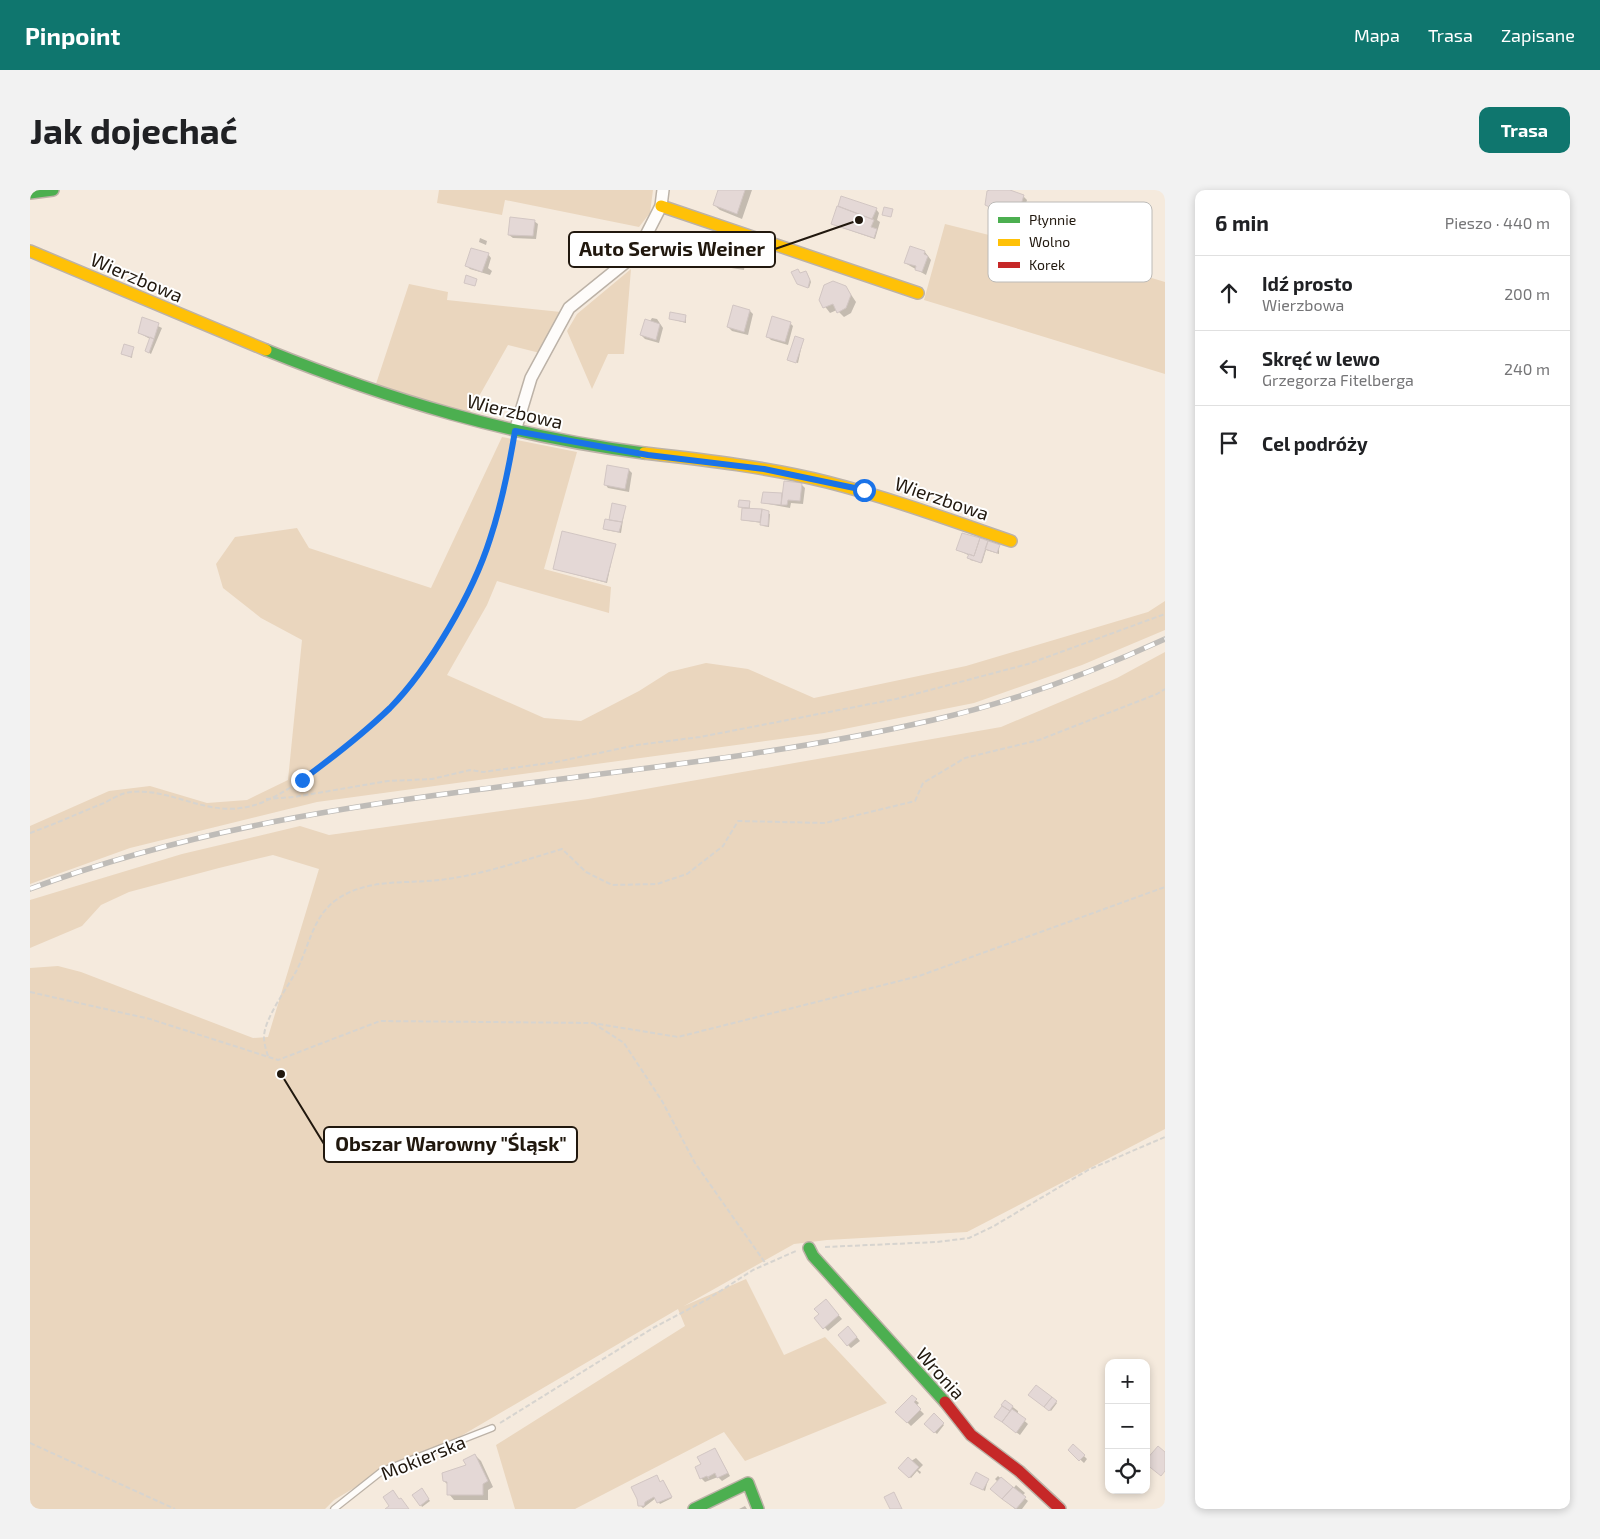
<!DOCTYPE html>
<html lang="pl">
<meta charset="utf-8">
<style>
body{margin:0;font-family:"Exo 2",sans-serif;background:#f2f2f2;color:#202124}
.controls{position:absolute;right:15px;bottom:15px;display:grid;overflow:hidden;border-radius:10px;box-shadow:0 2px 8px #0003}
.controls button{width:45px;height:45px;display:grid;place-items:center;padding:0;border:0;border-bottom:1px solid #e0e0e0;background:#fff;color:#202124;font:25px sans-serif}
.stop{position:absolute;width:15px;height:15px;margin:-11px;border:4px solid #1a73e8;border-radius:50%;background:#fff}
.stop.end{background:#1a73e8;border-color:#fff;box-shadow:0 1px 5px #0008}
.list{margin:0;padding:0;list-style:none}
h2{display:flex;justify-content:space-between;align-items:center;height:65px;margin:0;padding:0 20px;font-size:21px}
h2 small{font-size:16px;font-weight:400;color:#757577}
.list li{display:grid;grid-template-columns:32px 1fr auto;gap:15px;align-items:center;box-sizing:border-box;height:75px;padding:0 20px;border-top:1px solid #e0e0e0}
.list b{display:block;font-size:19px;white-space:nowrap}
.list p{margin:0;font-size:16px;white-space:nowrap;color:#757577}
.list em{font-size:16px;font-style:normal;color:#757577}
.icon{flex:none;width:28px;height:28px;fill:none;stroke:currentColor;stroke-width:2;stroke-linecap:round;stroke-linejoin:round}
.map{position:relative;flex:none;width:1135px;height:1319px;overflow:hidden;border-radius:10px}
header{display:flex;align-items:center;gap:30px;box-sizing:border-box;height:70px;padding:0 25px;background:#0f766e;color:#fff}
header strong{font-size:24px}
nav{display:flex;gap:28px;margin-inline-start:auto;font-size:18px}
.intro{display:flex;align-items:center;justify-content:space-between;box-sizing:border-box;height:120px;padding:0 30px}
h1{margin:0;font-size:35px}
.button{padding:12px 22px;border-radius:10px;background:#0f766e;color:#fff;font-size:18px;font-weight:700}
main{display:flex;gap:30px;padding:0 30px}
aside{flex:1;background:#fff;border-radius:10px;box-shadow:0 2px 8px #0003}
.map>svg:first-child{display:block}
.green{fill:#ead6be}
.shadow{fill:#0003}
.building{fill:#e4d8d6;stroke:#d2c6c3}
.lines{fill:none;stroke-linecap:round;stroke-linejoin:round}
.lane-casing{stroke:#bcb2a7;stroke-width:8}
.street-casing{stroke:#bcb2a7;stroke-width:14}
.fast-casing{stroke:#bcb2a7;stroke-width:14}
.slow-casing{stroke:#bcb2a7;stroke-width:14}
.jam-casing{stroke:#bcb2a7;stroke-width:14}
.path{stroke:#d7d4cf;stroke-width:2;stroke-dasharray:5 2.5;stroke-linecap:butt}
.lane{stroke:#fefcfa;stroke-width:5.5}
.street{stroke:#fefcfa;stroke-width:11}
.fast{stroke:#4caf50;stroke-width:11}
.slow{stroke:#ffc107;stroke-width:11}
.jam{stroke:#c62828;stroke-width:11}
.rail-casing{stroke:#bfbcb8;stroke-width:5.5}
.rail{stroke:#fff;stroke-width:4;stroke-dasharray:11;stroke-linecap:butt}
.route{stroke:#1a73e8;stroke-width:6}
.labels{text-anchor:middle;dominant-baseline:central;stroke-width:4;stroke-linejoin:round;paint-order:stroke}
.street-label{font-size:19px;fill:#21180e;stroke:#fff}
.key{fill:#fff;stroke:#bcbab7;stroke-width:1}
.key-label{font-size:14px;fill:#21180e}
.leader{fill:none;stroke:#21180e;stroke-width:2}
.callout-dot{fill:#21180e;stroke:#fff;stroke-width:2}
.callout{fill:#fff;stroke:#21180e;stroke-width:2}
.callout-label{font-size:20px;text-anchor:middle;font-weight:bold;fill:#21180e}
</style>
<header>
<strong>Pinpoint</strong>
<nav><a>Mapa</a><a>Trasa</a><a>Zapisane</a></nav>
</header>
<div class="intro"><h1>Jak dojechać</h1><a class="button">Trasa</a></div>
<main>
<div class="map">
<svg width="1135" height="1319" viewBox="0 0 1135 1319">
<rect width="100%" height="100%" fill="#f5eadd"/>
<path class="green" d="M409,0H623L620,23L609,37L475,10L472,25L407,13Z
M915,34L1068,72L1135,92V184L894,110Z
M601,79L594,164H578L562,199L537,141L547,124Z
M379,94L418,102L417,110L531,122L510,163L478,155L439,224L345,197Z
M472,247L547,262L514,379L581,397L579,423L467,391L457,415L417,485L514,528L551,531L609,501L639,482L676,473L718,479L784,508L936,476L1118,422L1135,411V440L1052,475L944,513L794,543L287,612L100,658L0,694V636L79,601L120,596L177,613L217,610L258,590L272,450L231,428L193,398L186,374L205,347L267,338L279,358L401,398Z
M1135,462V939L937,1042L797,1050L764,1054L654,1116L716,1089L754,1165L795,1147L857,1213L715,1271L694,1242L545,1319H485L466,1255L655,1136L648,1119L419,1253L359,1277L304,1310L295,1319H0V778L28,776L51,782L223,848L238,847L289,679L243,665L189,678L99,702L71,715L52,736L0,758V710L152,664L270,636L299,645L558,609L971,537L1087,488Z"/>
<path class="shadow" d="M689,0H722L712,29L690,20L684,15Z
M961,0H980L993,6L997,10L994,20L984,17L983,22L978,20L977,25L960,18L957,14Z
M809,16L846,19L849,23L847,30L850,32L845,49L804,35L813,20Z
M504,31L508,34L506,49L483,48L479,45Z
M450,48L457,51L456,55L449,52Z
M713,57L717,61L714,80L695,77L692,74Z
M895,62L901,70L896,85L875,73Z
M458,64L461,68L458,78L462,81L460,85L440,79L437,76Z
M777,83L781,92L779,98L768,94L770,85Z
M816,97L826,112L821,123L814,127L807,120L800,123L790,110Z
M720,121L723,124L718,145L702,141L698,137Z
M656,126V133L641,129Z
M622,128L627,129L633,138L629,153L615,149L611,145Z
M113,129L132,138L121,164L116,161L120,149L109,143Z
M760,133L763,136L758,155L741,150L738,147Z
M773,150L768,173L760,171Z
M103,158L102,168L93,164Z
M599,280L602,283L599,302L578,298L575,294Z
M772,295L775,298L773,314L761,313L760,318L733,313L734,303L753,304Z
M719,312L720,320L740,324L739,337L733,336L732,333L712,330L713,318L709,317Z
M595,317L591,343L576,340L574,339L580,332Z
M585,355L577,393L524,379Z
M969,356V364L956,360L952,373L940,370V366L928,360Z
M799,1114L812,1129L798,1141L786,1128Z
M822,1141L830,1151L821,1158L818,1155Z
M1006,1197L1027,1213L1021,1221L1000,1205Z
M882,1207L889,1213L886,1216L894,1224L881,1236L867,1222Z
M975,1211L988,1221V1225L998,1234L990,1245L966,1227Z
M904,1225L914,1235L907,1244L896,1234Z
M1044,1256L1057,1269L1054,1273L1040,1260Z
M685,1259L700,1286L692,1291L688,1287L675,1292L671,1288L672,1275Z
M445,1265L451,1271L463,1297L458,1300V1310H424L419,1304L418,1295L414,1291L438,1276Z
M886,1268L893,1275L888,1280L891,1282L890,1284L887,1281L881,1288L870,1278Z
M968,1286L983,1299L986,1295L995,1303L992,1306L998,1311L992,1319H985L965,1302L968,1292L965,1289Z
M958,1290L955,1301L943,1295Z
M633,1291L642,1308L630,1314L626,1308L613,1318L608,1313Z
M393,1301L400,1311L392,1317L391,1315Z
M715,1316L717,1319H709Z"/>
<path class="building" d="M688,0H715L707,24L683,15Z
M960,0H980L994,5L990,18L981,15L980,19L975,17L973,23L955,15L957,1Z
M811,6L847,18L842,29L808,16Z
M807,16L844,30L841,37L847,39L844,48L801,34Z
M854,17L863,19L861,27L852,25Z
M480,27L505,30L503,46L478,45Z
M693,53L714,56L711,77L690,74Z
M880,56L895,61L894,64L898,66L892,82L885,80L886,76L874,73Z
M441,58L459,63L452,82L435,76Z
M768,79L770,83L776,81L780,90L778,98L767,94L761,82Z
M436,85L447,89L445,96L434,93Z
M803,91L816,96L821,105L816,118L807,123L803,114L793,118L789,110L794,95Z
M703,115L720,120L714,142L697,137Z
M640,122L656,125L655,132L639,129Z
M742,126L761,132L755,152L736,147Z
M112,127L129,133L124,149L108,143Z
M615,129L630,134L626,150L610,145Z
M765,146L774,149L766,173L757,170Z
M120,147L124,149L119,163L115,161Z
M94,154L104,157L101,167L91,164Z
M577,275L599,279L595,299L574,295Z
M754,291L772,293L770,311L758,310L757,315H751Z
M733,302L752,303L751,315L731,313Z
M709,310L720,311L719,318L708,317Z
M582,313L596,316L592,332L579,330Z
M712,318L732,319L730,332L711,330Z
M732,319L739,321L738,336L730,335Z
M575,329L592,332L589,342L573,339Z
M532,341L586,354L576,392L523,379Z
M932,343L950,348L944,366L926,360Z
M950,348L958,351L951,373L937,368L939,364L944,366Z
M958,351L970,355L967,363L955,359Z
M796,1109L809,1125L793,1139L784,1128L789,1124L784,1119Z
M818,1136L827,1147L817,1156L808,1145Z
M1006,1195L1022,1207L1014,1217L998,1205Z
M882,1205L887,1209L884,1212L891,1219L877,1233L865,1222Z
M1022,1207L1027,1211L1019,1221L1014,1217Z
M975,1210L983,1216L980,1221L971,1215Z
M972,1216L980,1221L972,1232L964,1227Z
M982,1219L996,1229L986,1243L972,1232Z
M904,1223L914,1233L904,1243L894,1234Z
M1043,1254L1055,1265L1049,1271L1038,1260Z
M1128,1256L1135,1262V1281L1131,1286L1116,1274V1270Z
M685,1258L698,1283L687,1288L685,1283L678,1287L679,1289L677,1286L670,1289L665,1277L671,1274L667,1267Z
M445,1264L458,1291L453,1294V1305H417V1292L413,1291L412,1283L436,1275L433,1270Z
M878,1267L889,1277L879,1288L868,1278Z
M946,1282L959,1289L953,1300L940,1294Z
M627,1285L630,1292L633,1290L642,1307L627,1313L624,1307L615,1312L614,1316H608L607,1309L601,1297Z
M971,1287L983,1297L972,1309L960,1299Z
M983,1297L996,1307L986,1319L972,1309Z
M392,1298L399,1309L390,1316L382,1305Z
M363,1300L369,1309L371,1308L379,1319H355L359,1316L353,1307Z
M864,1302L872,1319H860L854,1307Z"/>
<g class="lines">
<defs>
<path id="lane" d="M304,1319L352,1281L462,1238"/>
<path id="street" d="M485,241L501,188L539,118L607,63L631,16L633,0"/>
<path id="fast" d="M0,3L23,0
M236,160C360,210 480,246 614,263
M779,1058L783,1066L915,1212
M664,1319L718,1293L728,1319"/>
<path id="slow" d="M631,16L888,103
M0,61L236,160
M614,263C675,270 737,277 797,292C860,308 920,330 981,351"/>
<path id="jam" d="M915,1212L941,1245L989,1281L1030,1319"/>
</defs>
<use href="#lane" class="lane-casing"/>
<use href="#street" class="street-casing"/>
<use href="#fast" class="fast-casing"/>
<use href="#slow" class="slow-casing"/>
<use href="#jam" class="jam-casing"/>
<path class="path" d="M236,609L264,607L358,591L402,589L440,580L453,582L526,572L607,555L670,547L866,509L998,474L1135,424
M0,643C25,634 49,623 74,613C82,609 93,602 102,602C141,598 175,626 217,617C243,612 274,589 295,573C403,493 459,387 482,256
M0,802L120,829L248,870L350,831L562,833L648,847L889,786L1135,697
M563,833L594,853L632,911L665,973L736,1074
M238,866C236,860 234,853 234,847C234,830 255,801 264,785C279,760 281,728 306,710C337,688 375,694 410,690C451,685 492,671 532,659L556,682L582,695L627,694L657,684L693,656L708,631L795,633L885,611L893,593L935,568L1009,550L1127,504L1135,499
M795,1057L907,1052L939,1048L964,1036L1058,980L1135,947
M470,1233L623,1138L678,1109L723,1080L766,1061
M0,1253L145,1319"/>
<use href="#lane" class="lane"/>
<use href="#street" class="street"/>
<use href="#fast" class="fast"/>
<use href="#slow" class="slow"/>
<use href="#jam" class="jam"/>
<defs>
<path id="rail" d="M0,699C289,590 605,599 903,530C983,512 1061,483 1135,449"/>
</defs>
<use href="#rail" class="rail-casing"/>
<use href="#rail" class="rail"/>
</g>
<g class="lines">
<path class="route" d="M272,590C302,568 333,544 360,518C400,477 443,403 460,349C472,313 479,277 485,241L618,265L734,279L834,300"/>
</g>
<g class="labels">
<g class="street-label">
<text transform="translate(107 87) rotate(23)">Wierzbowa</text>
<text transform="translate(485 221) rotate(13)">Wierzbowa</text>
<text transform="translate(912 308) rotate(19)">Wierzbowa</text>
<text transform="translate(911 1183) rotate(48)">Wronia</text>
<text transform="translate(393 1267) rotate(-22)">Mokierska</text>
</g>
</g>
<rect x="958" y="12" width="164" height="80" rx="8" class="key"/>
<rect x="968" y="27" width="22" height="6" fill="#4caf50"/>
<rect x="968" y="49" width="22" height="7" fill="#ffc107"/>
<rect x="968" y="72" width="22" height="6" fill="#c62828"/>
<g class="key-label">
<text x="999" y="35">Płynnie</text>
<text x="999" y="57">Wolno</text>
<text x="999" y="80">Korek</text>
</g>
<path class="leader" d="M829 30L745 59M251 884L294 954"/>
<g class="callout-dot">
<circle cx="829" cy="30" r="5"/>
<circle cx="251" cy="884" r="5"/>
</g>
<g class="callout">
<rect x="539" y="42" width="206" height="35" rx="5"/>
<rect x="294" y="937" width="253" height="35" rx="5"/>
</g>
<g class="callout-label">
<text x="642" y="66">Auto Serwis Weiner</text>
<text x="421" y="961">Obszar Warowny "Śląsk"</text>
</g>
</svg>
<div class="controls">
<button>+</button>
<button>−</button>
<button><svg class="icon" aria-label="locate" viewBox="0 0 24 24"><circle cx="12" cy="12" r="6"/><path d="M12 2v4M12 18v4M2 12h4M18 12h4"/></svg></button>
</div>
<div class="stop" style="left:834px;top:300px"></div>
<div class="stop end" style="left:272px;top:590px"></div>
</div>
<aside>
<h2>6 min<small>Pieszo · 440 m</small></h2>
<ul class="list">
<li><svg class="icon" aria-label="ahead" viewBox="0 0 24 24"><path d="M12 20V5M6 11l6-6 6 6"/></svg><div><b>Idź prosto</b><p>Wierzbowa</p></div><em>200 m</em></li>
<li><svg class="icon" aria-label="left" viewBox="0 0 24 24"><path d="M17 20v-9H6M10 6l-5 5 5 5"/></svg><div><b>Skręć w lewo</b><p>Grzegorza Fitelberga</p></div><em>240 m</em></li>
<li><svg class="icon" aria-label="arrive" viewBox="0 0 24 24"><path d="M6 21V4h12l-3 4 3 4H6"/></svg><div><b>Cel podróży</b></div></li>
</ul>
</aside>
</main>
